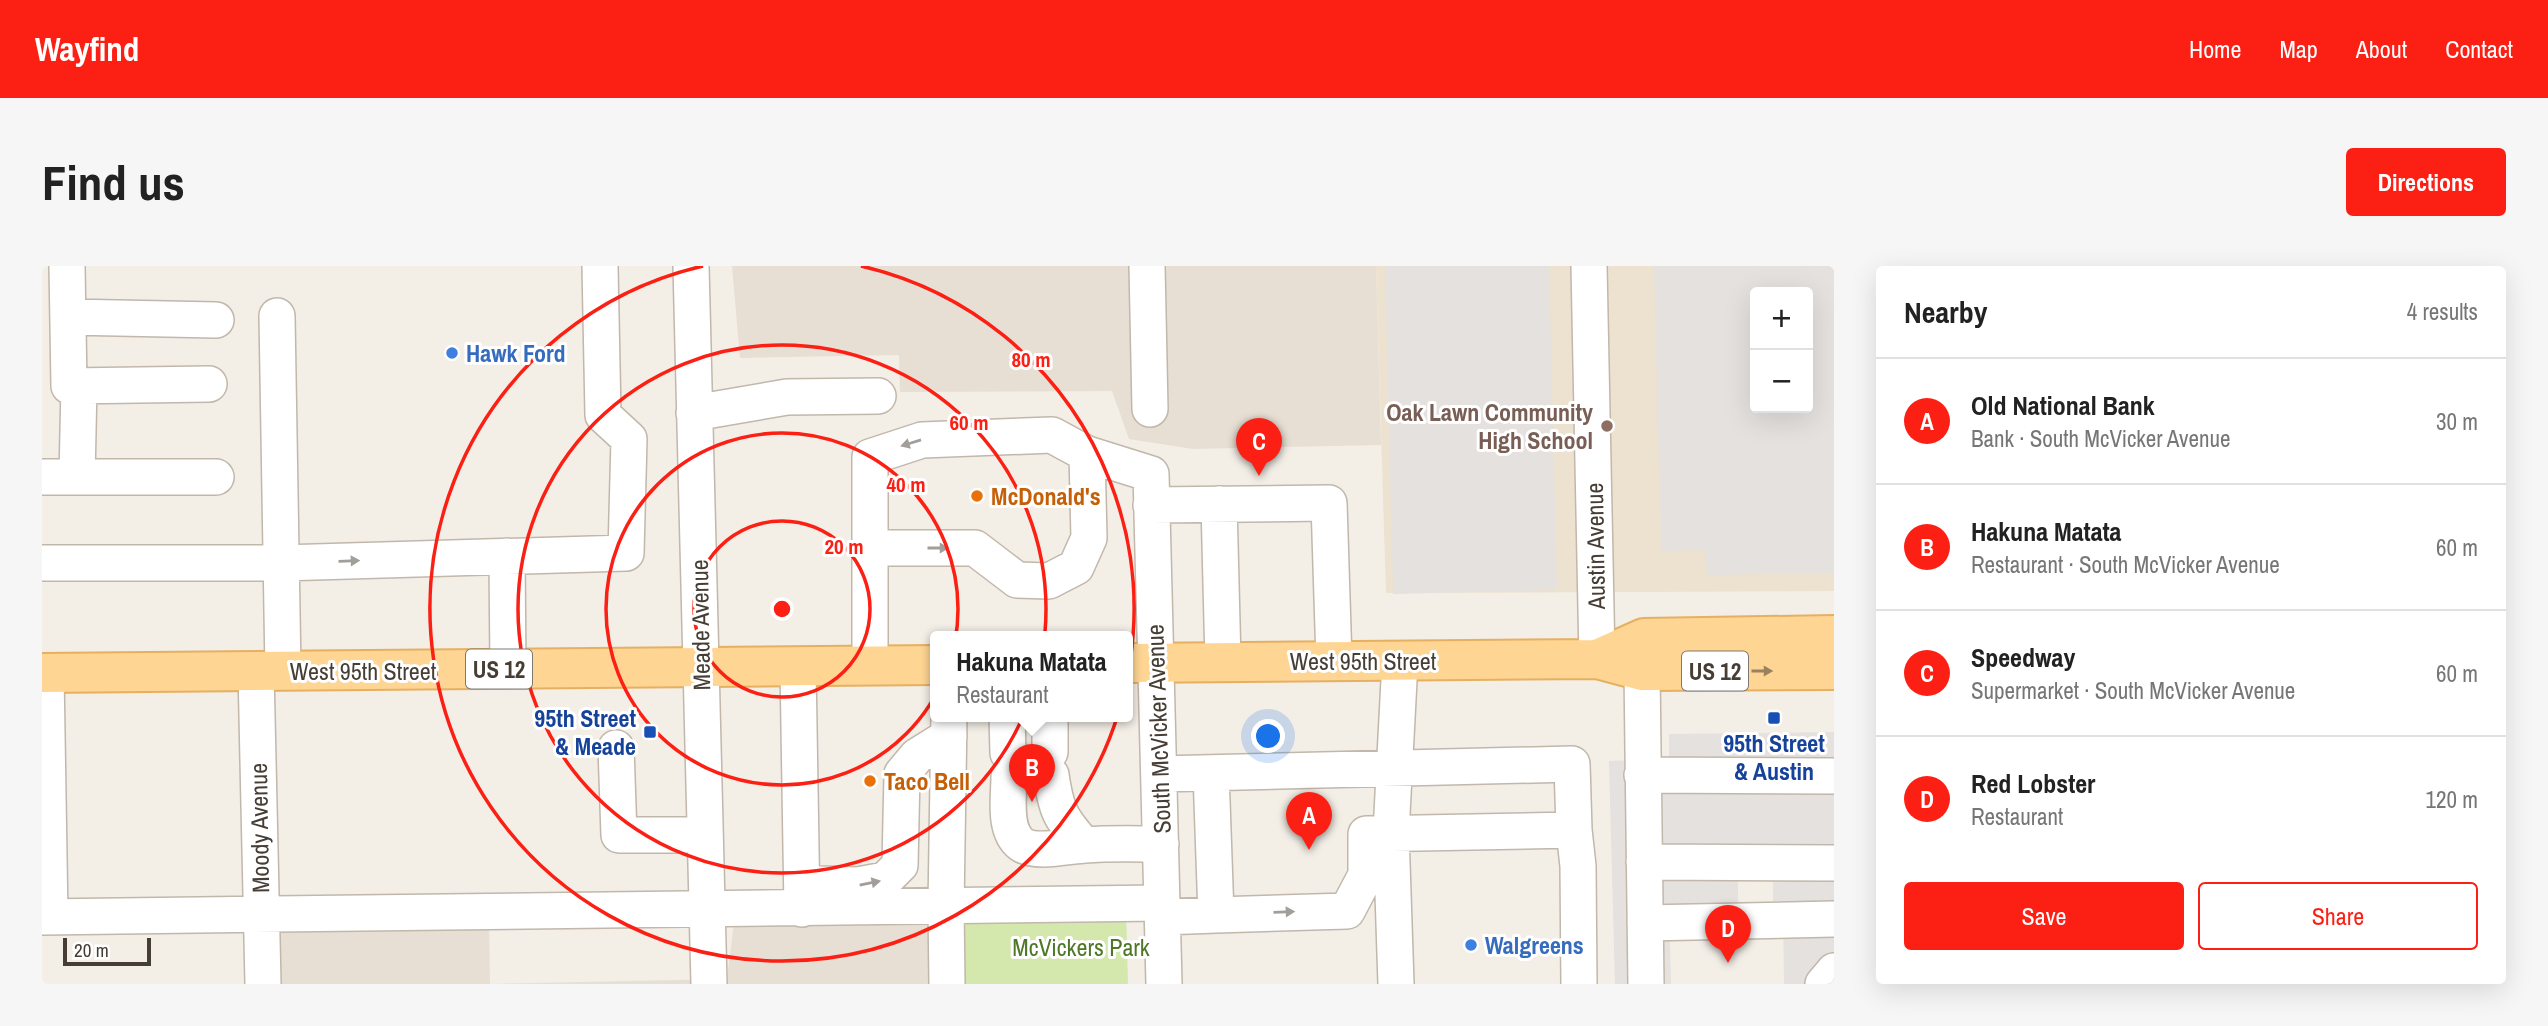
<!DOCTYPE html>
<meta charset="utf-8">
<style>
body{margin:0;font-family:"Archivo Narrow",sans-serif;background:#f6f6f6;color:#222}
.controls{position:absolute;right:21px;top:21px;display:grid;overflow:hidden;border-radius:7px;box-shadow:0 7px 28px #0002}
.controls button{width:63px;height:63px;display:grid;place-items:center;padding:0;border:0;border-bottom:2px solid #e0e0e0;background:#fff;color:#222;font:35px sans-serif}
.scale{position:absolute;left:21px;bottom:18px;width:88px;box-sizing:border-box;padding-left:7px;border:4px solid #463e35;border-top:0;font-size:19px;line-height:24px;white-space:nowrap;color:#463e35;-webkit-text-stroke:5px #fff;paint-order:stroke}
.you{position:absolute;left:1227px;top:471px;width:24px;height:24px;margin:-18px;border:5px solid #fff;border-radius:50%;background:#1a73e8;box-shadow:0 0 0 10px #1a73e833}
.badge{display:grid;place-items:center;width:46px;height:46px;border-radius:50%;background:#fc1f14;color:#fff;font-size:23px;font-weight:700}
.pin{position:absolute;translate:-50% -58px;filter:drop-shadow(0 2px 4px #0008)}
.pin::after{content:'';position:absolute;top:37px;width:24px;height:21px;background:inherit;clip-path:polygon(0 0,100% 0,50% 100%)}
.popup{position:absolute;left:888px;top:365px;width:203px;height:91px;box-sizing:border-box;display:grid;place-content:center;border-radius:7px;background:#fff;filter:drop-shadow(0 2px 5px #0005);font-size:23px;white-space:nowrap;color:#767676}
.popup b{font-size:26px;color:#222}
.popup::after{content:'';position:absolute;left:50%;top:100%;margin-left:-14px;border:14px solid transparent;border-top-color:#fff}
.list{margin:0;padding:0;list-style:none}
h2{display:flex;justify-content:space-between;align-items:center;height:91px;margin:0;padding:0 28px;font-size:30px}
h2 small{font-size:23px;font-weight:400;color:#767676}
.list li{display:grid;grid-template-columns:46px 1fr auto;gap:21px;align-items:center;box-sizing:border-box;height:126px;padding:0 28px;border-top:2px solid #e0e0e0}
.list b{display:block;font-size:26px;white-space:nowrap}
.list p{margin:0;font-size:23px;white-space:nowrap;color:#767676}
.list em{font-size:23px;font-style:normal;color:#767676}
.actions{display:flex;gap:14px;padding:21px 28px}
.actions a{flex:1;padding:16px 0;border:2px solid #fc1f14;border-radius:7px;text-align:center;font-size:24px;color:#fc1f14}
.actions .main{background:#fc1f14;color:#fff}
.map{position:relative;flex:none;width:1792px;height:718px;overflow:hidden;border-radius:7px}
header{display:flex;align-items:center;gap:42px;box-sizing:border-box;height:98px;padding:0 35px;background:#fc1f14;color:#fff}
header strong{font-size:33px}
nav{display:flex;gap:38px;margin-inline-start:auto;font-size:24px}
.intro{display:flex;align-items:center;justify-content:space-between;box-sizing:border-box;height:168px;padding:0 42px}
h1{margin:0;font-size:49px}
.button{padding:18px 32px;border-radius:7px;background:#fc1f14;color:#fff;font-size:24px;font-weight:700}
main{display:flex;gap:42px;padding:0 42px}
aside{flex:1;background:#fff;border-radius:7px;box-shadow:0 7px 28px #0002}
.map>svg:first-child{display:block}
.residential{fill:#e7dfd4}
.education{fill:#ede1cf;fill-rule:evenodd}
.green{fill:#d4e8ae}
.parking{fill:#e4e1de;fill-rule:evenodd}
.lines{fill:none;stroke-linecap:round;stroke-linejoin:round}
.minor-casing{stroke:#c2b7ab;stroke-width:38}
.major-casing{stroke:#e5b062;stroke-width:42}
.minor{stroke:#fff;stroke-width:35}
.major{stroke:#ffd593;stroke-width:38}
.oneway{fill:#a29e9a}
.oneway2{fill:#99825f}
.ring{fill:none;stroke:#fc1f14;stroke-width:3.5}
.shop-dot{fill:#3f7fe0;stroke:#fff;stroke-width:2.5}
.education-dot{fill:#8d6e63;stroke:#fff;stroke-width:2.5}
.food-dot{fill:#e8710a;stroke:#fff;stroke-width:2.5}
.transit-dot{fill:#1a4fb4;stroke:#fff;stroke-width:2.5}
.labels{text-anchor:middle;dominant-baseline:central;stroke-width:6;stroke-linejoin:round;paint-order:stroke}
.shield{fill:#fff;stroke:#7e7872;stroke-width:2}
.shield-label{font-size:23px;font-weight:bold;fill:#463e35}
.shop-label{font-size:24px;font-weight:bold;fill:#366cbe;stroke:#fff;text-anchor:start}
.education-label{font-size:24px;font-weight:bold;fill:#785e54;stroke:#fff;text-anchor:end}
.food-label{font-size:24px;font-weight:bold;fill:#c56008;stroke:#fff;text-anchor:start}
.street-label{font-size:24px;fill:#463e35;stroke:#fff}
.transit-label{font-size:24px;font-weight:bold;fill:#164399;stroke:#fff;text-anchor:end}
.park-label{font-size:24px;fill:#4e7828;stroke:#fff}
.centre{fill:#fc1f14;stroke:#fff;stroke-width:3.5}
.ring-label{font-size:21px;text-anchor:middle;font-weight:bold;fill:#fc1f14;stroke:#fff;stroke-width:6;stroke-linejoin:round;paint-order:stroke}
</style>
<header>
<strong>Wayfind</strong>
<nav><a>Home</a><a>Map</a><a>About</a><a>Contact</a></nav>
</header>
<div class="intro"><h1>Find us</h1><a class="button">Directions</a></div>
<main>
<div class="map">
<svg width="1792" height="718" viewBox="0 0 1792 718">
<rect width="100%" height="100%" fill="#f3eee6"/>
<path class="residential" d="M690,0H1334L1339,179L1151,183L1087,173L1070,125L858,126L857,89L698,92Z
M918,646L919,718H239L237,656L447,657L448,718L685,713L692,656Z"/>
<path class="education" d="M1334,0H1792V325L1344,327ZM1713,26H1766V142H1713Z"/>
<path class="green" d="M1084,642L1086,718H919L918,646Z"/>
<path class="parking" d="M1343,0H1507L1515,324L1351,328Z
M1612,0H1792V307L1665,309L1663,284L1619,285ZM1713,26H1766V142H1713Z
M1792,466V718H1742L1741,635H1731V613H1696V637L1627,639L1629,718H1573L1567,495L1627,493V468Z"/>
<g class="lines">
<defs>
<path id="minor" d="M25,0L27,120L167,118
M649,0L667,718
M1105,0L1108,143
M1547,0L1555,393
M235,50L241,405
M26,51L174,54
M652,147L745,131L836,130
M0,211H174
M35,211L37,119
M1177,238L1181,396
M1109,239L1287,237L1292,395
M828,282H933L975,314L1007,315L1034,301L1047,272L1045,188
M465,290L466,403
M0,297H239L584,287L587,173L561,149L558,0
M828,399V191L880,174L1010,169L1045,188L1109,208L1122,718
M756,400L760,643
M214,405L221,718
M1600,405L1604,718
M4,407L8,651
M965,450L966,487
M1008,450V486
M574,482L577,569H663
M1117,508L1530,498L1532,564L1536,600L1537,718
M1009,509C1014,544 1018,552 1042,579
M1600,509L1792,510
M967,511C967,530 961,564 979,578C992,588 1027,580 1043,579C1068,577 1094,578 1119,578
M1602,596L1792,597
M777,618L816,619L843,614L858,599L860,508L875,490L907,470
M1174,649L1305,645L1324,609V568L1532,564
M0,651L1120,637
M1121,651L1174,649L1169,507
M1603,657L1792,653
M905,718L904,641L907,450
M1354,718L1349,567L1358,395
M1781,718L1792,705"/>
<path id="major" d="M1555,393L1602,372L1792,369
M1086,397L1555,393L1600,405L1792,404
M0,407L894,399"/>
</defs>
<use href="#minor" class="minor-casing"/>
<use href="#major" class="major-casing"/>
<use href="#minor" class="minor"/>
<use href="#major" class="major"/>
</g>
<defs><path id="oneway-solid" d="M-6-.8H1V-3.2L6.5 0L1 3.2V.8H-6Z" transform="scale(1.75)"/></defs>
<g class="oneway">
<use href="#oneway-solid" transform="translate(869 177) rotate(163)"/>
<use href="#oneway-solid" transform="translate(896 282)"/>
<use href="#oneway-solid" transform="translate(307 295) rotate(-2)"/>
<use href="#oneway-solid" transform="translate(828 617) rotate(-11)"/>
<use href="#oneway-solid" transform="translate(1242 646) rotate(-2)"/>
</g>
<use class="oneway2" href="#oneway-solid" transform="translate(1720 405)"/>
<g class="ring">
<circle cx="740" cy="343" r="88"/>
<circle cx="740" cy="343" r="176"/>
<circle cx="740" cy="343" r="264"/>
<path d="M819 0A352 352 0 1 1 661 0"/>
</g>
<g class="shop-dot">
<circle cx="410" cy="87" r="7"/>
<circle cx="1429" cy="679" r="7"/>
</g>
<circle class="education-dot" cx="1565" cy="160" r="7"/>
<g class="food-dot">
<circle cx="935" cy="230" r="7"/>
<circle cx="828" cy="515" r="7"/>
</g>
<g class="transit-dot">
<rect x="1725" y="445" width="14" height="14" rx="3.5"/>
<rect x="601" y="459" width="14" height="14" rx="3.5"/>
</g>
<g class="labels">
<g class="shield">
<rect x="424" y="383.5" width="66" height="39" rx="5"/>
<rect x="1640" y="385.5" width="66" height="39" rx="5"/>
</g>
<g class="shield-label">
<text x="457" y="403">US 12</text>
<text x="1673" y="405">US 12</text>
</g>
<g class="shop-label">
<text x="424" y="87">Hawk Ford</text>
<text x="1443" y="679">Walgreens</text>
</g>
<g class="education-label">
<text x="1551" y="146">Oak Lawn Community<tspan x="1551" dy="28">High School</tspan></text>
</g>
<g class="food-label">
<text x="949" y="230">McDonald's</text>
<text x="842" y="515">Taco Bell</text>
</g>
<g class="street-label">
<text transform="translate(1553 280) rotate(-91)">Austin Avenue</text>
<text transform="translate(658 359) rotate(-91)">Meade Avenue</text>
<text x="1321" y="395">West 95th Street</text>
<text x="321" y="405">West 95th Street</text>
<text transform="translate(1116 463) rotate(-92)">South McVicker Avenue</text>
<text transform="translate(217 562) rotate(-91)">Moody Avenue</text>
</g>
<g class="transit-label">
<text x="594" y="452">95th Street<tspan x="594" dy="28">&amp; Meade</tspan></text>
<text x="1732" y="477" text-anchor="middle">95th Street<tspan x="1732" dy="28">&amp; Austin</tspan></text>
</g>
<g class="park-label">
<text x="1039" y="681">McVickers Park</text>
</g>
</g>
<circle cx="740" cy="343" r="10" class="centre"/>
<g class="ring-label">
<text x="989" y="101">80 m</text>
<text x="927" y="164">60 m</text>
<text x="864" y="226">40 m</text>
<text x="802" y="288">20 m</text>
</g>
</svg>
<div class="controls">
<button>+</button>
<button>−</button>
</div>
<div class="scale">20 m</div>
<div class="you"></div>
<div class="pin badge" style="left:1267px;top:584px">A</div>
<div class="pin badge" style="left:990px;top:536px">B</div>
<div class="popup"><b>Hakuna Matata</b>Restaurant</div>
<div class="pin badge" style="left:1217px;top:210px">C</div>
<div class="pin badge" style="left:1686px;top:697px">D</div>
</div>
<aside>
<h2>Nearby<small>4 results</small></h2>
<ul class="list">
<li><span class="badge">A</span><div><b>Old National Bank</b><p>Bank · South McVicker Avenue</p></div><em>30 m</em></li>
<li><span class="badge">B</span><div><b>Hakuna Matata</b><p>Restaurant · South McVicker Avenue</p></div><em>60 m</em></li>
<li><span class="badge">C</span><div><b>Speedway</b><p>Supermarket · South McVicker Avenue</p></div><em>60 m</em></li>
<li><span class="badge">D</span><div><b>Red Lobster</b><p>Restaurant</p></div><em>120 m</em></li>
</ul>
<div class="actions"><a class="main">Save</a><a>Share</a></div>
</aside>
</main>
